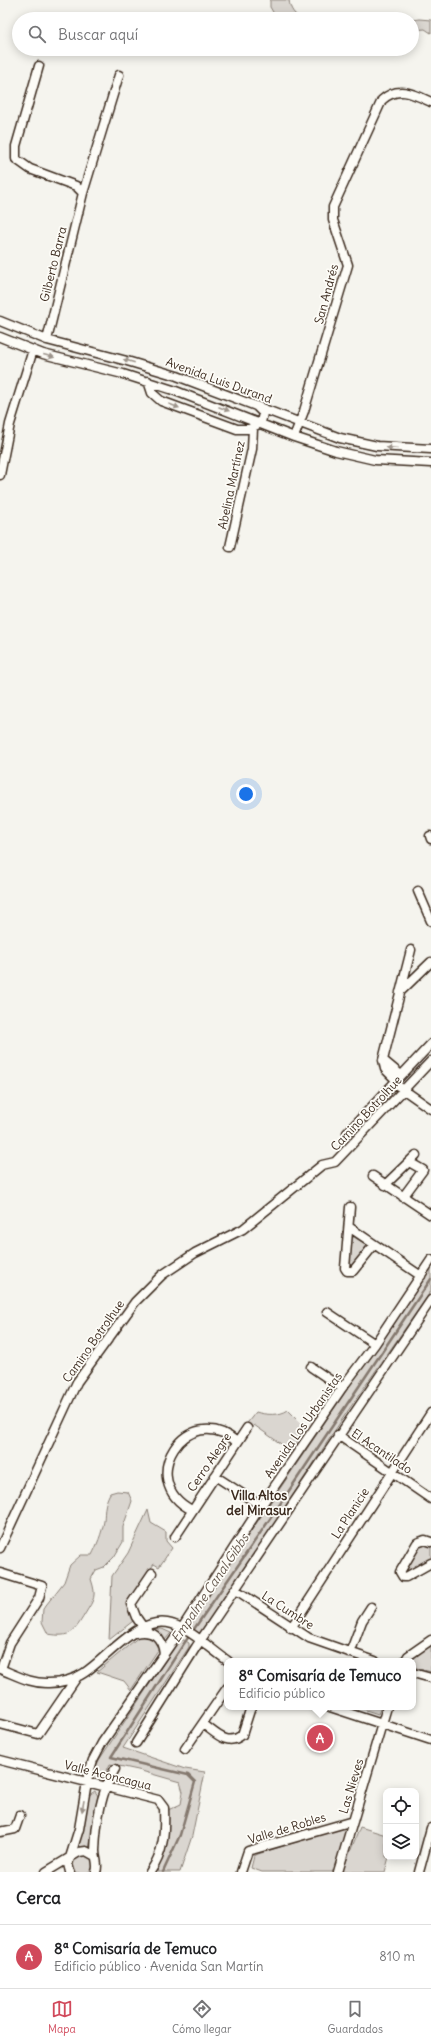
<!DOCTYPE html>
<html lang="es">
<meta charset="utf-8">
<style>
body{margin:0;font-family:Delius,sans-serif;background:#f2f2f2;color:#202124}
.controls{position:absolute;right:12px;bottom:12px;display:grid;overflow:hidden;border-radius:8px;box-shadow:0 2px 10px #0003}
.controls button{width:36px;height:36px;display:grid;place-items:center;padding:0;border:0;border-bottom:1px solid #e0e0e0;background:#fff;color:#202124;font:20px sans-serif}
.you{position:absolute;left:246px;top:794px;width:14px;height:14px;margin:-10px;border:3px solid #fff;border-radius:50%;background:#1a73e8;box-shadow:0 0 0 6px #1a73e833}
.badge{display:grid;place-items:center;width:26px;height:26px;border-radius:50%;background:#d1495b;color:#fff;font-size:13px;font-weight:700}
.pin{position:absolute;translate:-50% -50%;border:2px solid #fff;box-shadow:0 1px 4px #0006}
.popup{position:absolute;left:224px;top:1658px;width:192px;height:52px;box-sizing:border-box;display:grid;place-content:center;border-radius:8px;background:#fff;filter:drop-shadow(0 1px 3px #0005);font-size:13px;white-space:nowrap;color:#757577}
.popup b{font-size:15px;color:#202124}
.popup::after{content:'';position:absolute;left:50%;top:100%;margin-left:-8px;border:8px solid transparent;border-top-color:#fff}
.list{margin:0;padding:0;list-style:none}
h2{display:flex;justify-content:space-between;align-items:center;height:52px;margin:0;padding:0 16px;font-size:17px}
h2 small{font-size:13px;font-weight:400;color:#757577}
.list li{display:grid;grid-template-columns:26px 1fr auto;gap:12px;align-items:center;box-sizing:border-box;height:64px;padding:0 16px;border-top:1px solid #e0e0e0}
.list b{display:block;font-size:15px;white-space:nowrap}
.list p{margin:0;font-size:13px;white-space:nowrap;color:#757577}
.list em{font-size:13px;font-style:normal;color:#757577}
.icon{flex:none;width:22px;height:22px;fill:none;stroke:currentColor;stroke-width:2;stroke-linecap:round;stroke-linejoin:round}
.map{position:relative;flex:none;width:431px;height:1872px;overflow:hidden}
.search{position:absolute;background:#fff;box-shadow:0 2px 10px #0003;left:12px;right:12px;top:12px;height:44px;display:flex;align-items:center;gap:10px;box-sizing:border-box;padding:0 14px;border-radius:22px;color:#757577;font-size:15px}
.sheet{height:116px;background:#fff}
nav{display:flex;justify-content:space-around;align-items:center;box-sizing:border-box;height:56px;border-top:1px solid #e0e0e0;background:#fff;font-size:11px;color:#757577}
nav a{display:grid;justify-items:center;gap:2px}
nav .on{color:#d1495b}
.map>svg:first-child{display:block}
.green{fill:#dad6d0;stroke:#8a8077}
.lines{fill:none;stroke-linecap:round;stroke-linejoin:round}
.stream{stroke:#84786e;stroke-width:2.5}
.minor-casing{stroke:#3b2a1e;stroke-width:11}
.minor{stroke:#fdfcf7;stroke-width:8}
.oneway{fill:#9c938a}
.labels{text-anchor:middle;dominant-baseline:central;stroke-width:3.5;stroke-linejoin:round;paint-order:stroke}
.street-label{font-size:12px;fill:#3b2a1e;stroke:#fdfcf7}
.neighbourhood-label{font-size:13px;font-weight:bold;fill:#3b2a1e;stroke:#fdfcf7}
.water-label{font-size:13px;font-style:italic;fill:#65584d;stroke:#fdfcf7}
</style>
<div class="map">
<svg width="431" height="1872" viewBox="0 0 431 1872">
<rect width="100%" height="100%" fill="#f5f4ee"/>
<filter id="ink" filterUnits="userSpaceOnUse"><feTurbulence type="fractalNoise" baseFrequency=".025" numOctaves="2"/><feDisplacementMap in="SourceGraphic" scale="8" xChannelSelector="R" yChannelSelector="G"/><feConvolveMatrix kernelMatrix="1 2 1 2 8 2 1 2 1" color-interpolation-filters="sRGB"/></filter>
<g filter="url(#ink)">
<path class="green" d="M270,0H289C290,9 294,16 304,19H277L270,7Z
M419,19L431,20V33L425,29L412,30V20Z
M354,1237L367,1245L349,1271V1238Z
M431,1266V1291L343,1418L235,1584L198,1635L188,1629V1624Z
M288,1410L306,1428L291,1451L254,1425L249,1431L244,1427L256,1412C265,1415 280,1416 288,1410Z
M117,1491L128,1492L132,1501L123,1527V1542L114,1557L104,1567L96,1570L91,1579C97,1597 94,1599 85,1614C74,1632 71,1638 48,1634L42,1622L43,1609L64,1582L70,1565L81,1555H92C97,1545 102,1533 104,1521C105,1509 104,1505 110,1493Z
M148,1510L151,1523L166,1532V1541L172,1548L159,1567L154,1564L127,1602L133,1621L109,1640L112,1576L128,1553Z
M426,1544L431,1548V1559L406,1573L404,1571L419,1545Z
M154,1629H162L171,1633L164,1641L153,1631Z
M141,1635L155,1636L159,1646L158,1650L131,1690L124,1681L97,1672Z
M179,1640H184L189,1643V1647L123,1748L185,1769L205,1772L192,1836L180,1872H157L164,1849L168,1810L181,1804L183,1792L180,1782L138,1770L110,1764L102,1781L98,1784L93,1781C93,1773 95,1768 99,1760Z
M431,1643V1672L413,1667V1661H410Z
M357,1707H381L378,1714Z
M95,1791L98,1796L89,1850H77L89,1795Z
M344,1827L347,1830L335,1872H262L251,1868L254,1856L258,1854Z
M360,1827L386,1835V1857H389L385,1872H342Z
M73 1864a10 10 0 1 1 20 0a10 10 0 1 1-20 0Z"/>
<g class="lines">
<path class="stream" d="M163,1872L180,1835L195,1782L188,1775L111,1757L183,1645L272,1516L431,1279"/>
<defs>
<path id="minor" d="M39,66L16,146V159L30,169L76,186L83,193L47,340
M83,193L119,75
M0,321L47,340L127,361L177,376L340,438L377,446L431,449
M0,337L43,354L123,374L173,390L294,437L336,451L375,460L431,463
M148,381L152,393L161,401L237,429H249L261,423L263,413L257,407
M294,437L304,411L348,265L333,220V207L382,100C398,85 414,94 431,102
M0,475L10,424L33,350
M230,547L252,449L253,428
M430,836L431,839
M418,891L431,921
M400,992L431,962
M383,1060L401,1075
M396,1080L385,1069L383,1060L411,950
M394,1083L431,1109
M347,1133L431,1044
M373,1176L431,1215
M385,1185L416,1155
M403,1197L423,1170L409,1162
M350,1207L345,1268L347,1271H353L374,1245
M349,1227L421,1276
M327,1312L375,1344
M311,1367L342,1388
M338,1435L431,1499
M215,1476L261,1506
M192,1510C134,1481 187,1399 237,1442
M175,1537L247,1428
M431,1542L425,1540L417,1543L400,1572L403,1577H406L431,1563
M0,1548L77,1382L135,1302L162,1275L195,1253L243,1229L322,1165L335,1162L431,1061
M0,1573L42,1586L39,1598L10,1643L1,1669
M236,1590L309,1638L375,1661
M143,1627L136,1617L131,1604L152,1573
M291,1628L431,1413
M135,1633C153,1629 162,1637 164,1654
M350,1653L362,1621L371,1607
M405,1661L408,1656L431,1640
M0,1669C16,1675 31,1684 49,1683C61,1683 75,1679 84,1673C109,1657 139,1614 172,1624C190,1629 212,1650 228,1661
M413,1673L431,1678
M330,1707L431,1740
M0,1724L38,1734L77,1677
M203,1724C216,1733 227,1747 242,1735L251,1707
M136,1743L196,1647L431,1300
M185,1749L227,1688
M0,1760L158,1800L164,1808C165,1831 164,1853 150,1872
M0,1832L15,1829L20,1815
M46,1872L79,1852L86,1851L95,1856
M70,1872L68,1864L79,1829L88,1776L93,1760L102,1743L182,1628L261,1506L342,1388L375,1344L431,1260
M96,1872C99,1865 95,1858 95,1851C96,1823 100,1793 115,1769
M241,1872L248,1851L353,1821
M338,1872L387,1707
M419,1872L431,1828"/>
</defs>
<use href="#minor" class="minor-casing"/>
<use href="#minor" class="minor"/>
</g>
<defs><path id="oneway-solid" d="M-6-.8H1V-3.2L6.5 0L1 3.2V.8H-6Z"/></defs>
<g class="oneway">
<use href="#oneway-solid" transform="translate(49 356) rotate(15)"/>
<use href="#oneway-solid" transform="translate(129 361) rotate(-164)"/>
<use href="#oneway-solid" transform="translate(174 406) rotate(21)"/>
<use href="#oneway-solid" transform="translate(224 409) rotate(21)"/>
<use href="#oneway-solid" transform="translate(392 448) rotate(-175)"/>
<use href="#oneway-solid" transform="translate(83 1806) rotate(100)"/>
</g>
</g>
<g class="labels">
<g class="street-label">
<text transform="translate(53 264) rotate(-76)">Gilberto Barra</text>
<text transform="translate(326 294) rotate(-75)">San Andrés</text>
<text transform="translate(219 380) rotate(20)">Avenida Luis Durand</text>
<text transform="translate(231 485) rotate(-78)">Abelina Martínez</text>
<text transform="translate(366 1113) rotate(-47)">Camino Botrolhue</text>
<text transform="translate(93 1341) rotate(-55)">Camino Botrolhue</text>
<text transform="translate(303 1425) rotate(-55)">Avenida Los Urbanistas</text>
<text transform="translate(382 1451) rotate(34)">El Acantilado</text>
<text transform="translate(209 1462) rotate(-56)">Cerro Alegre</text>
<text transform="translate(350 1513) rotate(-57)">La Planicie</text>
<text transform="translate(288 1610) rotate(33)">La Cumbre</text>
<text transform="translate(108 1775) rotate(14)">Valle Aconcagua</text>
<text transform="translate(351 1786) rotate(-73)">Las Nieves</text>
<text transform="translate(287 1828) rotate(-17)">Valle de Robles</text>
</g>
<g class="neighbourhood-label">
<text x="259" y="1495">Villa Altos<tspan x="259" dy="15">del Mirasur</tspan></text>
</g>
<g class="water-label">
<text transform="translate(210 1588) rotate(-56)">Empalme Canal Gibbs</text>
</g>
</g>
</svg>
<div class="controls">
<button><svg class="icon" aria-label="locate" viewBox="0 0 24 24"><circle cx="12" cy="12" r="6"/><path d="M12 2v4M12 18v4M2 12h4M18 12h4"/></svg></button>
<button><svg class="icon" aria-label="layers" viewBox="0 0 24 24"><path d="M12 4l9 5-9 5-9-5zM3 14l9 5 9-5"/></svg></button>
</div>
<div class="you"></div>
<div class="pin badge" style="left:320px;top:1738px">A</div>
<div class="popup"><b>8ª Comisaría de Temuco</b>Edificio público</div>
<div class="search"><svg class="icon" aria-label="search" viewBox="0 0 24 24"><circle cx="10" cy="10" r="6"/><path d="M15 15l6 6"/></svg>Buscar aquí</div>
</div>
<section class="sheet">
<h2>Cerca<small></small></h2>
<ul class="list">
<li><span class="badge">A</span><div><b>8ª Comisaría de Temuco</b><p>Edificio público · Avenida San Martín</p></div><em>810 m</em></li>
</ul>
</section>
<nav>
<a class="on"><svg class="icon" aria-label="map" viewBox="0 0 24 24"><path d="M3 6l6-2 6 2 6-2v14l-6 2-6-2-6 2zM9 4v14M15 6v14"/></svg>Mapa</a>
<a><svg class="icon" aria-label="directions" viewBox="0 0 24 24"><path d="M12 3l9 9-9 9-9-9zM9 14v-3h6M13 9l2 2-2 2"/></svg>Cómo llegar</a>
<a><svg class="icon" aria-label="saved" viewBox="0 0 24 24"><path d="M7 4h10v16l-5-4-5 4z"/></svg>Guardados</a>
</nav>
